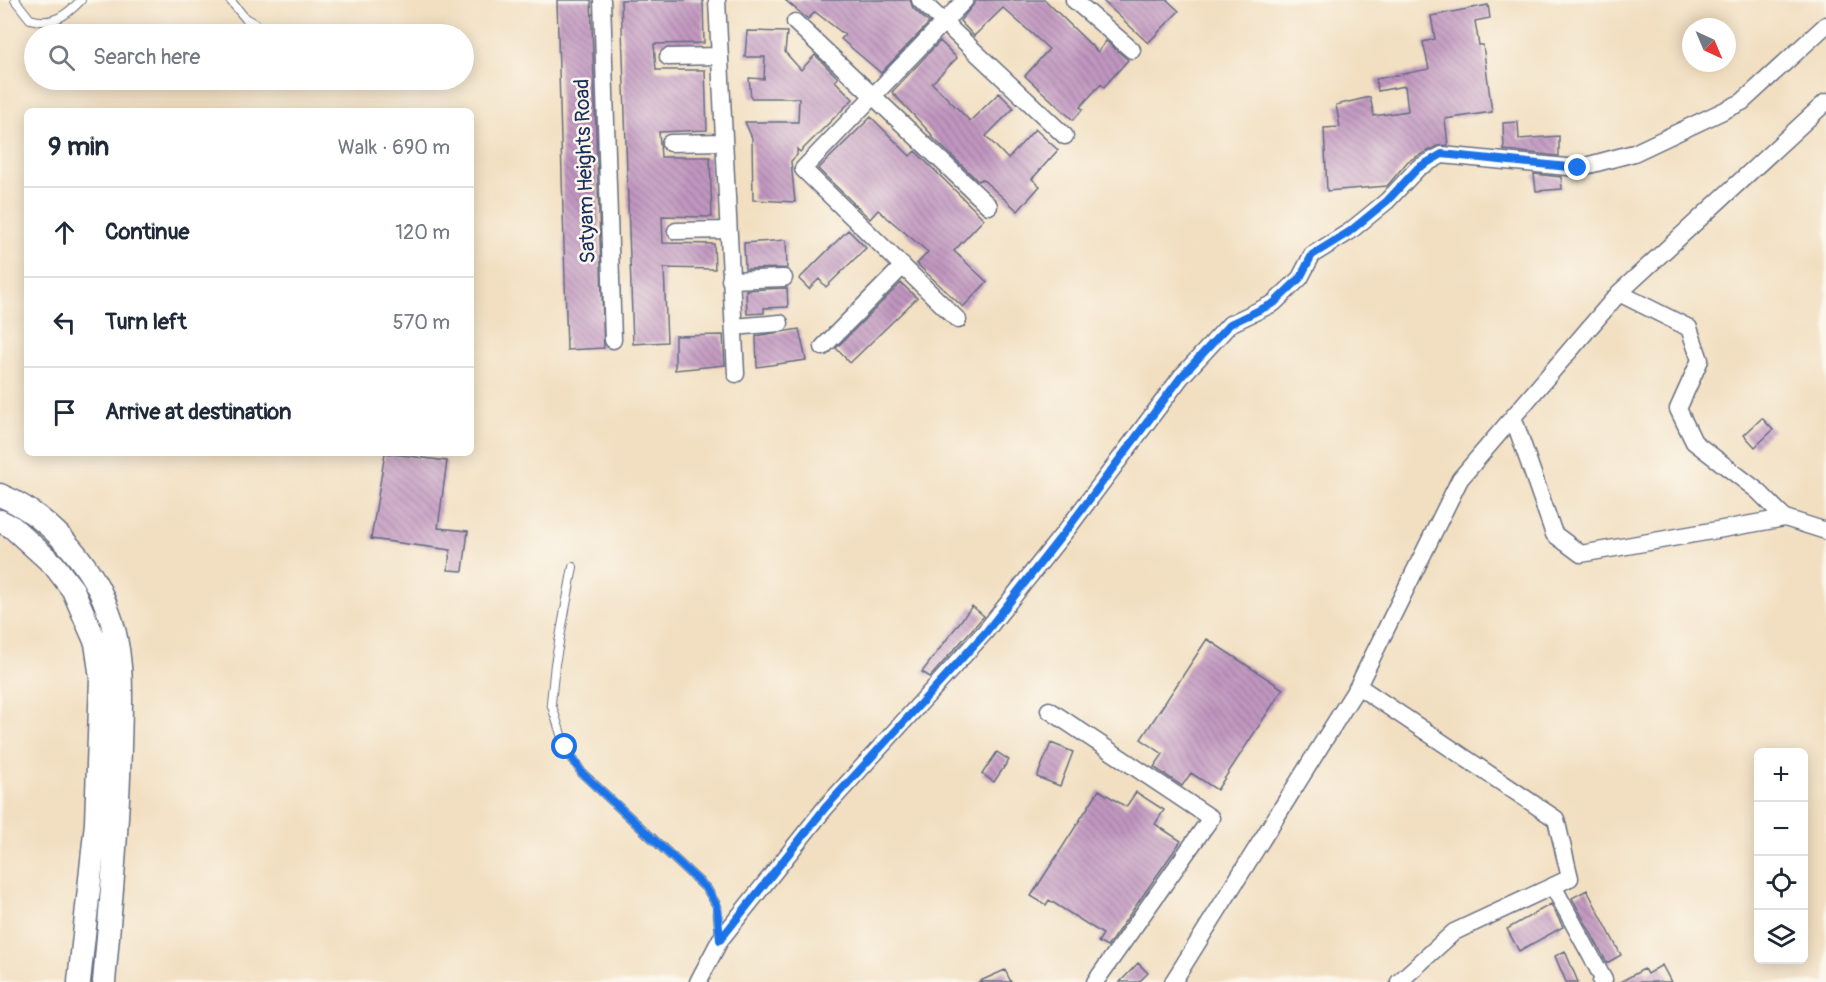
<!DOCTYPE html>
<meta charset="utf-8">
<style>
body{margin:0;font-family:Pangolin,sans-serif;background:#f2f2f3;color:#1f2937}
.controls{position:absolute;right:18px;bottom:18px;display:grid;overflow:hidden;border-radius:9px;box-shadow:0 3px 15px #0003}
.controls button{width:54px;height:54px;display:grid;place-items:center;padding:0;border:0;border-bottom:2px solid #e0e1e3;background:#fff;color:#1f2937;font:30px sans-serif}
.compass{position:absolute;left:1682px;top:18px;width:54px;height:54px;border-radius:50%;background:#fff;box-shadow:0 3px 15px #0003;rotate:136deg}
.stop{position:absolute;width:18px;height:18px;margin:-14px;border:4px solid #1a73e8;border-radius:50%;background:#fff}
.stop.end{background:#1a73e8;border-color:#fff;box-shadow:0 2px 6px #0008}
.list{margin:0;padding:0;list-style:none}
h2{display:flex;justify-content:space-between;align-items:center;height:78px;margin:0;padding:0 24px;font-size:26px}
h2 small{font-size:20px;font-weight:400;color:#747a83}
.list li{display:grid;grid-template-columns:39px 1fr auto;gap:18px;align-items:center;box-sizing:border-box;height:90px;padding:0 24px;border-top:2px solid #e0e1e3}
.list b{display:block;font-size:22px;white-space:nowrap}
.list em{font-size:20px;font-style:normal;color:#747a83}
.icon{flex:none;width:33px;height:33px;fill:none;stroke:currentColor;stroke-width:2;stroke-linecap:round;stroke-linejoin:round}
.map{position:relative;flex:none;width:1826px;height:982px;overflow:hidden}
.search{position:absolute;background:#fff;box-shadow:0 3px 15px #0003;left:24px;top:24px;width:450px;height:66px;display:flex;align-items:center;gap:15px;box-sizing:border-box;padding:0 21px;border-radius:33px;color:#747a83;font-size:22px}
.panel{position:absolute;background:#fff;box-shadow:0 3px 15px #0003;left:24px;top:108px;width:450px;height:348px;border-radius:9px}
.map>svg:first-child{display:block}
.building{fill:url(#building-back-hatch)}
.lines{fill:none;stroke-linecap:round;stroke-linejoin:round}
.lane-casing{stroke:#666d81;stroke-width:10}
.street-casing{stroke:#666d81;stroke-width:19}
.secondary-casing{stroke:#666d81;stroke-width:25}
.lane{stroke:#fff;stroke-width:8}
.street{stroke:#fff;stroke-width:16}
.secondary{stroke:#fff;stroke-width:22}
.route{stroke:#1a73e8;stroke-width:8}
.labels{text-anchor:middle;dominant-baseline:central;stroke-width:5;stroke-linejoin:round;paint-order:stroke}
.street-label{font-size:21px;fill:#1b2f5e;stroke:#fbf7ec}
</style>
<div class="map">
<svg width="1826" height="982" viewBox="0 0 1826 982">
<defs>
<pattern id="building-back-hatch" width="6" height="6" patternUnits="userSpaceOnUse" patternTransform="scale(1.5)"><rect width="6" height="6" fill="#c196c0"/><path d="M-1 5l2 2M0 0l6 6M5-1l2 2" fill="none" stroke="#9c7b9f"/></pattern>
</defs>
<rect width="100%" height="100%" fill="#fbf7ec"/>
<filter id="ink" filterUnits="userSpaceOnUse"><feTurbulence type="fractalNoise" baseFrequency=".0167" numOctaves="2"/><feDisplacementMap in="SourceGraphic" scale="12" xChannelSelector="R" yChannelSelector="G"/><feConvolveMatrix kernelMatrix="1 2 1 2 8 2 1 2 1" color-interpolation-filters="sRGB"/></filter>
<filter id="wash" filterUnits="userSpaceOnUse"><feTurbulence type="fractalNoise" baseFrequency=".008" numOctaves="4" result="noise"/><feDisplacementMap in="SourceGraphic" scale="24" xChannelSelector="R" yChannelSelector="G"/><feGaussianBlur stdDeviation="1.35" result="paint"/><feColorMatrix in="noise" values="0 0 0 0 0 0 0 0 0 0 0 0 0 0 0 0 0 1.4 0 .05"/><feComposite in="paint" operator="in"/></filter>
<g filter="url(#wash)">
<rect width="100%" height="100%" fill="#f2dfc1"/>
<g id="blocks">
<path class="building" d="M557,0H591L604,348L567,350Z
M621,0H703L704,43L654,44L656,70H705L707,130L659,132L661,157H710L712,217L662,216L663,243L714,244L715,269L664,268L667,342L633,344Z
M785,0H910L913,8L929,23L881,73L841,39L845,35L815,12L808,19Z
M977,0H1045L1098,52L1106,41L1128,60L1104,87L1101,84L1080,107L1083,109L1073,120L1025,76L1049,49L1003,8L974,36L960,21Z
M1102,0H1167L1179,11L1148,43Z
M1488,5L1490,18L1475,21L1479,45H1483L1492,112L1445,119L1448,145L1437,146L1408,161L1387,186L1327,191L1324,128L1340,127L1336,105L1370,97L1374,116L1408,111L1405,86L1378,91L1376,79L1429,69L1423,42L1435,39L1431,16Z
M747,31L787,32L785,52L801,70L815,55L838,78L835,81L853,99L800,152L797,149V155L791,161L795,202L753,200L752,138L745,122H798L799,98H751L749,78L764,79L765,57H745Z
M940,41L957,58L932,83L970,121L999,93L1014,108L986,136L1008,159L1035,129L1058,150L1032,179L1040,186L1018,211L982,179L978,181L931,136L932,135L892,92Z
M871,117L910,156L915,151L984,219L954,251L987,282L963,307L917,264L928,252L878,210L870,219L818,169Z
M1518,122L1519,139L1559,136V156L1504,150L1503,123Z
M1534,174L1561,177L1562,189L1536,191Z
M848,230L866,248L826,287L819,279L809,289L799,279Z
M786,240L787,268L745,269L744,243Z
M901,283L917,298L850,363L836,348Z
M787,288L788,307L764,308V313L747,314L746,290Z
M799,329L806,360L757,367L756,336Z
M723,335L725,365L675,370V336Z
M1762,418L1773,430L1755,447L1744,435Z
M385,453L447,461L438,528L468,531L463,571L448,570L450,550L371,539Z
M972,606L984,616L930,677L922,672Z
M1207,639L1283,689L1217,790L1191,773L1182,786L1154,767L1163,754L1141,739Z
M1051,743L1073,752L1060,786L1037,777Z
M997,752L1009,760L994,782L982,774Z
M1099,790L1126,807L1136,792L1164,810L1155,824L1181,841L1107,947L1098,942L1103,934L1049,900L1046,905L1031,896Z
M1587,890L1621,955L1607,963L1572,898Z
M1551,904L1563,927L1519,951L1507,929Z
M1565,951L1578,982H1566L1555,956Z
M1138,963L1148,973L1139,982H1120Z
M1662,965L1671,982H1620L1644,969L1647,974Z
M1005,970L1011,982H978Z"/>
</g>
</g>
<g filter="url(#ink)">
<use href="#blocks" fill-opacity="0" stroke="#666d81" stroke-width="1.5"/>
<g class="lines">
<defs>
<path id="lane" d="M15,0L30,19C52,26 66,16 81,0
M230,0L245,18L255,24
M573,567L555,664L551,703L565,747L582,773L707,889L717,906L720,937"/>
<path id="street" d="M602,0L613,340
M717,0L736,374
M920,0L1065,136
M1074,0L1132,50
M795,22L989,206
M668,57L720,56
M670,143L724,142
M676,231L728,230
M730,280L784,278
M1619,293L1689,328L1700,360L1678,409L1694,442L1758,491L1785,518L1826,531
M958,320L803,169L965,0
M734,327L780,323
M823,347L903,266
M1513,417L1554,534L1581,554L1785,518
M1358,686L1556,819L1570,878L1454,932L1399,982
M1049,710L1211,818L1095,982
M1553,886L1604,980L1601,982
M698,982L720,940L825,808L985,632L1071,524L1181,377L1230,324L1274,303L1300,278L1312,255L1349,232L1387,201L1418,168L1442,155L1578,168L1634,153L1742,102L1826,25
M1173,982L1358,686L1460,479L1619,293L1826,102"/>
<path id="secondary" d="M0,495C46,514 90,561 107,608C125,652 121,700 120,747C118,826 111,903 104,982
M0,521L12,527L54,565L73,590L96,643L101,678L96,823L79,982"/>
</defs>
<use href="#lane" class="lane-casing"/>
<use href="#street" class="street-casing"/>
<use href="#secondary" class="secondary-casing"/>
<use href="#lane" class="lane"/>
<use href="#street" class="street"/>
<use href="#secondary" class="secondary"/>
</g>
</g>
<g class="lines" filter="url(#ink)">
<path class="route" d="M565,747L582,773L707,889L717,906L720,940L825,808L986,632L1071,524L1181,377L1230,324L1274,303L1300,278L1312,255L1349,232L1387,201L1418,168L1442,154L1578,168"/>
</g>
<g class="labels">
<g class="street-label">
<text transform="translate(585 171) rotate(-92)">Satyam Heights Road</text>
</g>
</g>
</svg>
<div class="controls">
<button>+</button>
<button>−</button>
<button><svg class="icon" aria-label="locate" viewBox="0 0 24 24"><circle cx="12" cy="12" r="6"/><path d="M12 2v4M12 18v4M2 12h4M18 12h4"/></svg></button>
<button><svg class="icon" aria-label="layers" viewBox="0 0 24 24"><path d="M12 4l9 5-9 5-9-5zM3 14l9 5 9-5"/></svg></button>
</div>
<svg class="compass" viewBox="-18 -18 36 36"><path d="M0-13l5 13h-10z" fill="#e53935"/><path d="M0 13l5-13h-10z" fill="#747a83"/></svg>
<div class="stop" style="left:565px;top:747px"></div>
<div class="stop end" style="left:1578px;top:168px"></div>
<div class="search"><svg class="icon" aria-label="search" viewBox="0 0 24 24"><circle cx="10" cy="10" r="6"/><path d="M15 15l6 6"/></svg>Search here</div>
<section class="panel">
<h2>9 min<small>Walk · 690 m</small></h2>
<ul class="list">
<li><svg class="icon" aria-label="ahead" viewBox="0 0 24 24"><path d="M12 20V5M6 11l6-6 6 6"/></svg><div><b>Continue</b></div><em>120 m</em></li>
<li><svg class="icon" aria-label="left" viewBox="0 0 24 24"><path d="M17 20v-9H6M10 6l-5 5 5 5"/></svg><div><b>Turn left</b></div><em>570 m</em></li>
<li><svg class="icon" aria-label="arrive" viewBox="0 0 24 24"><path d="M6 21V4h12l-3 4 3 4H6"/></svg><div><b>Arrive at destination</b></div></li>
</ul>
</section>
</div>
